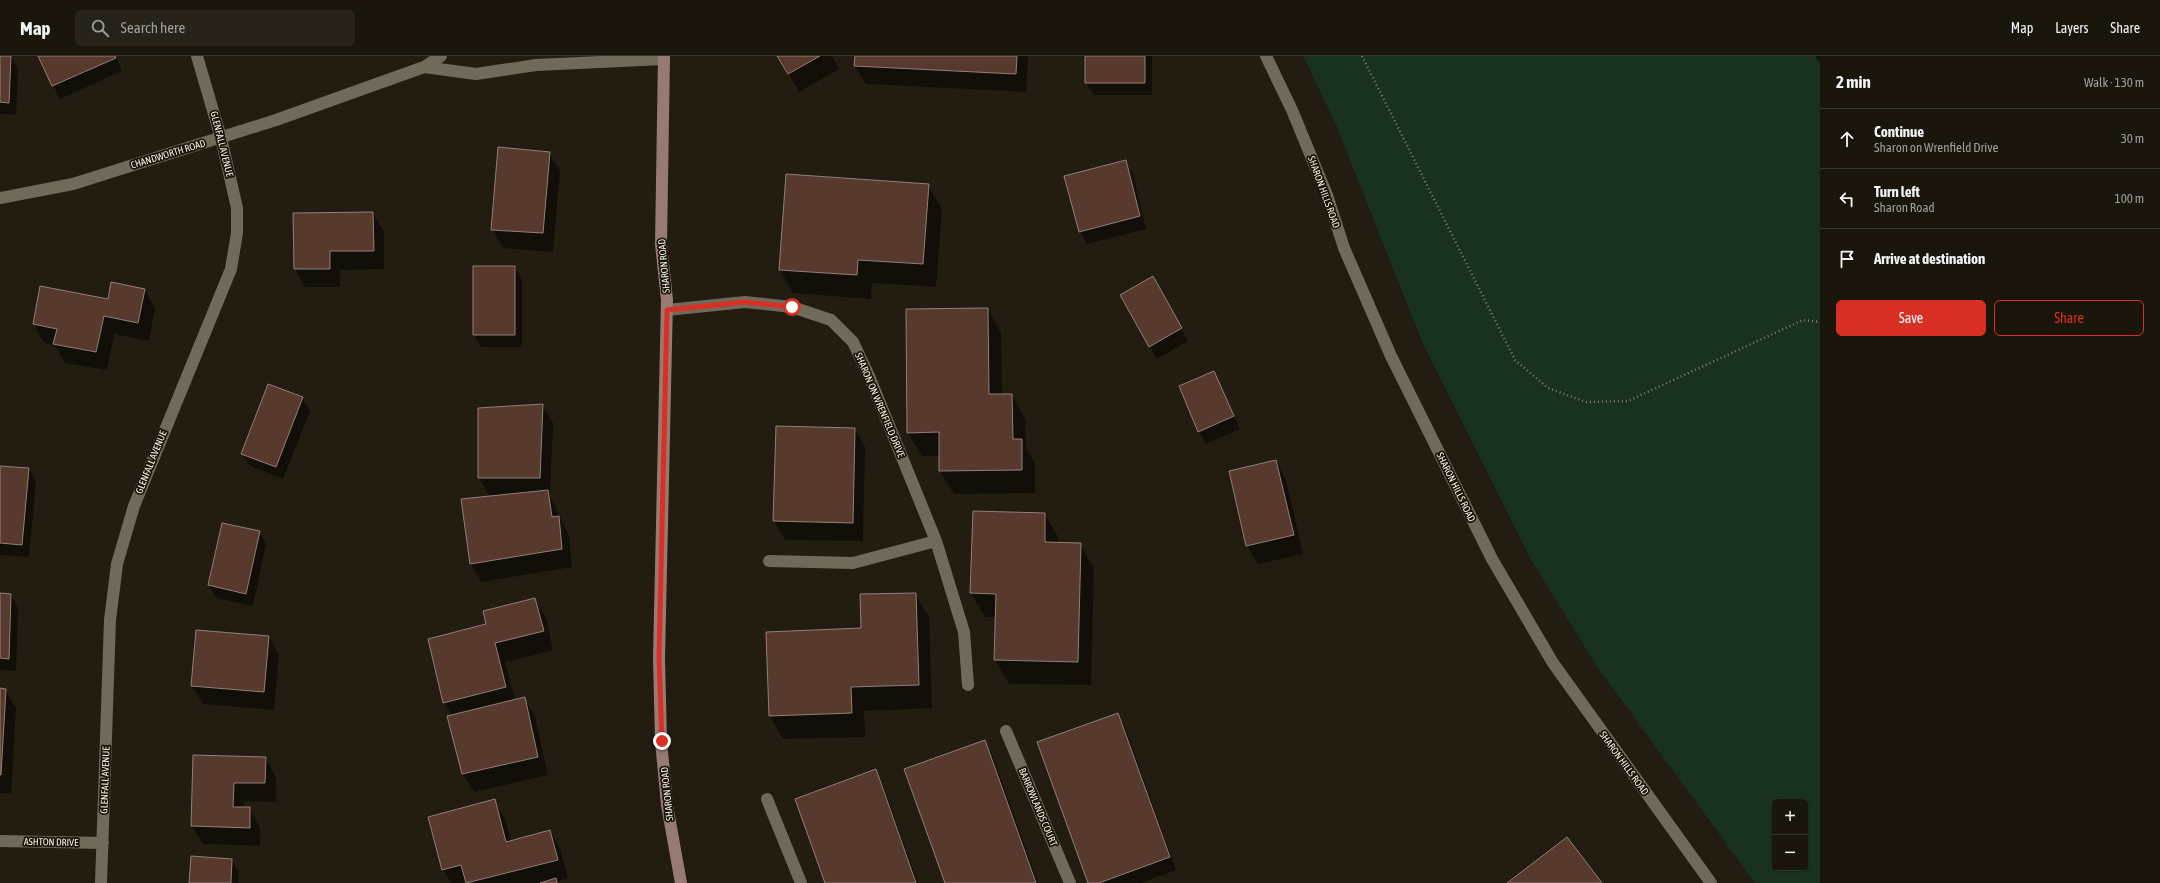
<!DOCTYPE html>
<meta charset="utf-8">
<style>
body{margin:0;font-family:"Asap Condensed",sans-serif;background:#27231a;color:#f1f3f6}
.controls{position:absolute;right:12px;bottom:12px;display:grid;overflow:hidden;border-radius:6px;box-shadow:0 1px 3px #0004}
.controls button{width:36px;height:36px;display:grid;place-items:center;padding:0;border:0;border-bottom:1px solid #38352d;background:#1a160c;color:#f1f3f6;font:20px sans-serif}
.stop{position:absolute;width:12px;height:12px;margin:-9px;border:3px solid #d93025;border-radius:50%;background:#fff}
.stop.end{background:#d93025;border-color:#fff;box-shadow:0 1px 4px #0008}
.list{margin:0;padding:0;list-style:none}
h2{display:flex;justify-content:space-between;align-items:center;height:52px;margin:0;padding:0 16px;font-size:17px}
h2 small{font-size:13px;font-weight:400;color:#9f9f9d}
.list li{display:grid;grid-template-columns:26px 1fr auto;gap:12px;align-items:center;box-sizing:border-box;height:60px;padding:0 16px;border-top:1px solid #38352d}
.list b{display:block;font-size:15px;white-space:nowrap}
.list p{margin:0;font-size:13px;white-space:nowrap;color:#9f9f9d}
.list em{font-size:13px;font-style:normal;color:#9f9f9d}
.actions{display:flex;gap:8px;padding:12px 16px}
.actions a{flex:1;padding:9px 0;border:1px solid #d93025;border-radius:6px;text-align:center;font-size:14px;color:#d93025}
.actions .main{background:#d93025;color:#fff}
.icon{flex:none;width:22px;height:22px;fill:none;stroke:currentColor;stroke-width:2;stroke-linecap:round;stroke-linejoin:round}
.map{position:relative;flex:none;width:1820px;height:827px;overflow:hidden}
header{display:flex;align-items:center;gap:24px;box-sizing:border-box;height:56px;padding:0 20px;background:#1a160c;border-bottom:1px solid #38352d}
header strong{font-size:19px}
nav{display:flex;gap:22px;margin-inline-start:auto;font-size:14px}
.search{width:280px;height:36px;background:#27231a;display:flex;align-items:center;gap:10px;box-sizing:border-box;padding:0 14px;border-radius:6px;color:#9f9f9d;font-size:15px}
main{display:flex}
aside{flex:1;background:#1a160c}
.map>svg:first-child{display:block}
.green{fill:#19321e;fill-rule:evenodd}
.shadow{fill:#0007}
.building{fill:#57392d;stroke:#928079}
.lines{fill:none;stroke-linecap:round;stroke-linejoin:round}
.path{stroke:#817d72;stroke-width:2.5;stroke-dasharray:1 3;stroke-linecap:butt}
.street{stroke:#706a5b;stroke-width:12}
.secondary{stroke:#987a74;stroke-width:12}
.route{stroke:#d93025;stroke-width:5}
.labels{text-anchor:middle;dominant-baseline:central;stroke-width:3.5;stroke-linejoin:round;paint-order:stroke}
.street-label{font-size:10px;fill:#f5f2e9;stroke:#191407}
</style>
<header>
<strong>Map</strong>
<div class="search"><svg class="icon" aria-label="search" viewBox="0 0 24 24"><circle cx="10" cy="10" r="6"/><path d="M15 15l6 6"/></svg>Search here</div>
<nav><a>Map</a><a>Layers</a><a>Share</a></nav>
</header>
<main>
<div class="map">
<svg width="1820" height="827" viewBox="0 0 1820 827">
<rect width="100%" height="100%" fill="#221d10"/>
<path class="green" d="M1303,0H1820V827H1755L1596,609L1530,502L1423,288L1335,66ZM1775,746H1805V812H1775Z"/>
<path class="shadow" d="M0,0H10L18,13L16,59L0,58Z
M39,0H116L122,15L60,43Z
M779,0H832L839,13L799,36Z
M856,0H1028L1026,36L866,28L855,10Z
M1086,0H1152V39H1094L1086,27Z
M1815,0H1820V6L1817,4Z
M549,97L560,115L553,196L503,192L492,173Z
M1125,105L1133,118L1146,173L1087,188L1080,176Z
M928,129L942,153L936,231L872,227L871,243L793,237L780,214Z
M373,157L384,176V213L340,214V231H305L295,213Z
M515,211L522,224V291H481L474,279Z
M1152,221L1188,285L1157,303L1121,239Z
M41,232L109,244L144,233L155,252L149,285L114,278L107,314L65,307L55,289L44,287L34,268Z
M988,253L1001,277L1002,339H1012L1025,363L1026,392L1035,407V437L954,438L940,415V400H922L908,377Z
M1214,316L1240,373L1206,388L1199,375Z
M302,342L310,355L283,423L250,410L243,398Z
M542,349L553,367L550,440L569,480L572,511L481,526L471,508L490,441L479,422Z
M777,371L855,373L865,391L863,485L785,484L774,465Z
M1276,405L1286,424L1303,498L1258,508L1247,490L1230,416Z
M0,411L29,413L36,426L29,501L0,499Z
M1045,458L1058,481V488H1080L1094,512L1091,629L1009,628L995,604L996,561H985L971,537Z
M223,468L259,475L266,488L253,550L216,542L209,529Z
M0,538L11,539L18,551L16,615L0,614Z
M915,538L929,561L932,652L864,655L865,681L783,683L770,660L862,573Z
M535,544L546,562L553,594L505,606L515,644L524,642L535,661L548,719L474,736L463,718L452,660L444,646L487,569Z
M269,581L279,600L274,654L203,648L192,630Z
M0,633L5,634L16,652L11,738L0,737Z
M1118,658L1125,671L1176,814L1141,827H1089Z
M985,685L992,698L1038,827H946Z
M194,700L266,702L276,721V746L244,745V752H249L260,771V790L203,788L192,770Z
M875,715L882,727L918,827H826Z
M494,745L505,763L511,785L550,775L560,793L568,822L557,825V827H451L443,813Z
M231,804L239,816L238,827H190Z"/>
<path class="building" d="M0,0H11L9,47L0,46Z
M38,0H115L116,2L52,30Z
M777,0H820L788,18Z
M855,0H1017L1016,18L854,10Z
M1085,0H1145V27H1085Z
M498,91L550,96L543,177L491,174Z
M1126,104L1140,160L1079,176L1064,120Z
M786,118L929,128L923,208L858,204L857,219L779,214Z
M373,156L374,195H330V213H294L293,157Z
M473,210H515V279H473Z
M1153,220L1182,272L1149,291L1120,239Z
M111,226L145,233L138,267L104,260L96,296L53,288L57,273L33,268L40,230L108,243Z
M988,252L989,338H1012L1013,383H1022V414L939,415V376L907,377L906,253Z
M1214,315L1234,360L1198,376L1179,330Z
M268,328L303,341L276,411L241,398Z
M543,348L540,422H478V352Z
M776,370L855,372L853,467L773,465Z
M1276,404L1294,479L1246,490L1229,415Z
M0,410L29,412L22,489L0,487Z
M548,434L552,461L559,460L562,493L470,508L461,443Z
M973,455L1045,457V486L1081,487L1078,606L994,604L996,538L970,537Z
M222,467L260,475L246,538L208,529Z
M0,537L11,538L9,603L0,602Z
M916,537L919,629L851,631L852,657L769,660L766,576L861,572L860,538Z
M535,542L544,575L495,587L506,631L443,647L428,583L486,568L483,555Z
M196,574L269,580L264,636L191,630Z
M0,632L6,633L1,719H0Z
M525,641L538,701L462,718L447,660Z
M1118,657L1170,801L1099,827H1088L1037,686Z
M985,684L1036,827H945L904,713Z
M193,699L266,701L265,727H234L233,751H250V772L191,770Z
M876,713L916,827H825L795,743Z
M495,743L506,786L550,774L558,804L466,827L461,809L442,814L428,761Z
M1567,781L1602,827H1507Z
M191,800L232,803L231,827H189Z
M556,822L557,827H540Z"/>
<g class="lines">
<path class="path" d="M1362,0L1515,304L1548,332L1586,346L1628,345L1803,264L1820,266"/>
<path class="street" d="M441,0L424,11L476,18L536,9L664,3
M1266,0L1292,54L1327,139L1344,192L1391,300L1492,503L1553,607L1711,827
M0,142L73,128L276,64L424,11
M667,254L745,246L792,251L831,264L853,286L869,320L936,485L964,576L968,629
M769,505L853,507L936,485
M1006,675L1070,827
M767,743L801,827
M0,785L103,787
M101,827L110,564L117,508L134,450L231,213L237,177V152L221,82L197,0"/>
<path class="secondary" d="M664,0L661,188L667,244L659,602L661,685L667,749L681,827"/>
</g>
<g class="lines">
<path class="route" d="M662,685L659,602L667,254L745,246L792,251"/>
</g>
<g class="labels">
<g class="street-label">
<text transform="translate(222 88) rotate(76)">GLENFALL AVENUE</text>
<text transform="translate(168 98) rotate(-17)">CHANDWORTH ROAD</text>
<text transform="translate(1324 136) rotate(70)">SHARON HILLS ROAD</text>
<text transform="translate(664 210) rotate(-95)">SHARON ROAD</text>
<text transform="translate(880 349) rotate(67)">SHARON ON WRENFIELD DRIVE</text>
<text transform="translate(151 406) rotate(-68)">GLENFALL AVENUE</text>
<text transform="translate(1456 431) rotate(64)">SHARON HILLS ROAD</text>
<text transform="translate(1624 707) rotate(54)">SHARON HILLS ROAD</text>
<text transform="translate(105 724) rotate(-88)">GLENFALL AVENUE</text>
<text transform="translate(667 738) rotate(-96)">SHARON ROAD</text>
<text transform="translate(1038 751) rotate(67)">BARROWLANDS COURT</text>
<text transform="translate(51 786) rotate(1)">ASHTON DRIVE</text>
</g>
</g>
</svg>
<div class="controls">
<button>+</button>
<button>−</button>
</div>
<div class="stop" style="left:792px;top:251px"></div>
<div class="stop end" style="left:662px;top:685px"></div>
</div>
<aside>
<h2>2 min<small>Walk · 130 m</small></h2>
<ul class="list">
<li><svg class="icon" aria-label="ahead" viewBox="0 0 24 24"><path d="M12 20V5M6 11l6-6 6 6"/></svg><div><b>Continue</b><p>Sharon on Wrenfield Drive</p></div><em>30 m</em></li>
<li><svg class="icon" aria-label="left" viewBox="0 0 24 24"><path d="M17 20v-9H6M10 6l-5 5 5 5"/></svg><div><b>Turn left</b><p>Sharon Road</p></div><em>100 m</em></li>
<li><svg class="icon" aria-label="arrive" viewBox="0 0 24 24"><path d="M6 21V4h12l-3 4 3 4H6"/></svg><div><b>Arrive at destination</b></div></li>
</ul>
<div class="actions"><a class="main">Save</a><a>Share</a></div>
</aside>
</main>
